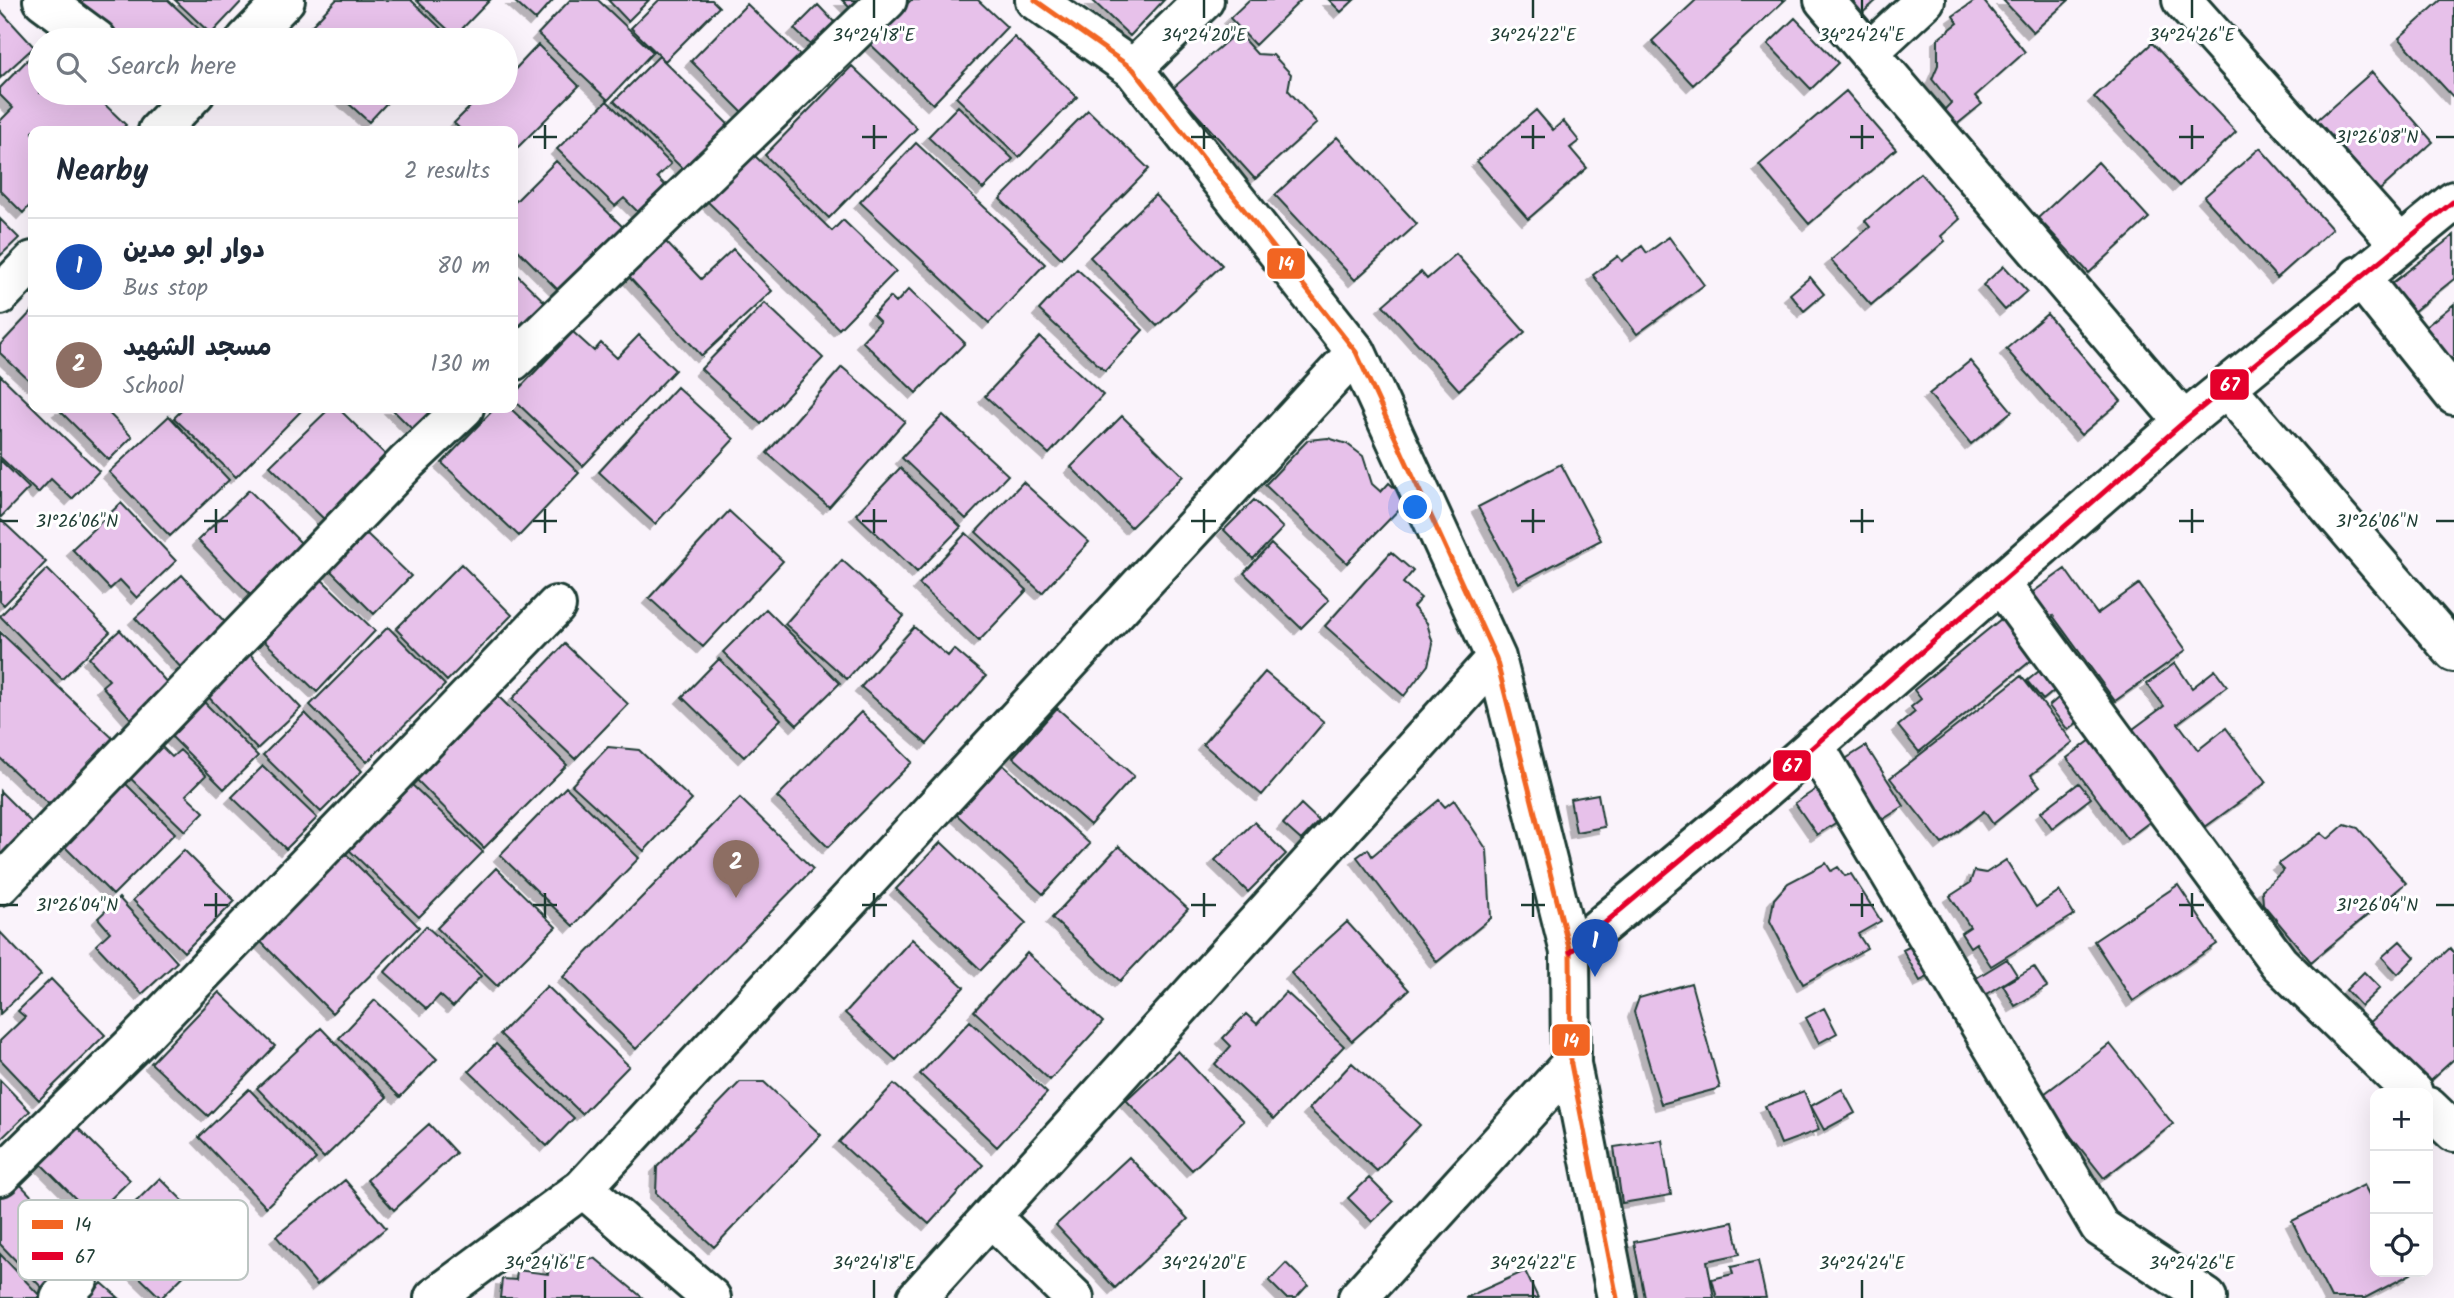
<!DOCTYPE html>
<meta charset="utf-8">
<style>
body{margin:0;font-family:Kalam,"Playpen Sans Arabic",sans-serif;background:#f6f6f7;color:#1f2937}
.controls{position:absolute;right:21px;bottom:21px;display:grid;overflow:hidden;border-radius:14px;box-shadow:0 7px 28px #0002}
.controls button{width:63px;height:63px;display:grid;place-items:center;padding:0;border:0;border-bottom:2px solid #e0e1e3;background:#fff;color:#1f2937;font:35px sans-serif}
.you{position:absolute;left:1416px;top:508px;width:24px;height:24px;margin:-18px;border:5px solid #fff;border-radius:50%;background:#1a73e8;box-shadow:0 0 0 10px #1a73e833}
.badge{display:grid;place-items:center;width:46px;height:46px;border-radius:50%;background:#2563eb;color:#fff;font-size:23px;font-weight:700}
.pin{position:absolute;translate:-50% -58px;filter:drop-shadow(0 2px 4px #0008)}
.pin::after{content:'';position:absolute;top:37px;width:24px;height:21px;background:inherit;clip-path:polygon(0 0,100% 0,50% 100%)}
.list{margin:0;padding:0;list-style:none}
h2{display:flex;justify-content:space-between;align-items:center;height:91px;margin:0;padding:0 28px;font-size:30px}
h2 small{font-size:23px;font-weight:400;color:#747a83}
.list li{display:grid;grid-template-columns:46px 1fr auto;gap:21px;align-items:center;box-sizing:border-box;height:98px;padding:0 28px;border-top:2px solid #e0e1e3}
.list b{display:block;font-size:26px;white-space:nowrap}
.list p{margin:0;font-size:23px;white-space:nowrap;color:#747a83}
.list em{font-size:23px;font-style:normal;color:#747a83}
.icon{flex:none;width:38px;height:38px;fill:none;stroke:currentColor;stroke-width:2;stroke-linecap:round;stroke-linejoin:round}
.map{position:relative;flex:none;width:2454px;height:1298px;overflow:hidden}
.search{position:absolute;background:#fff;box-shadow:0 7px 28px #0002;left:28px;top:28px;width:490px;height:77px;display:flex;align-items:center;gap:18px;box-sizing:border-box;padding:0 24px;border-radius:38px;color:#747a83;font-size:26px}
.panel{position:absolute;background:#fff;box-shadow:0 7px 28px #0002;left:28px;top:126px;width:490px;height:287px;border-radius:14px}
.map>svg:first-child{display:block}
.building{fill:#e7c1ea;stroke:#1f3d34;stroke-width:2;filter:url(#shadow)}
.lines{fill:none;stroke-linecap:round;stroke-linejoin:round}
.street-casing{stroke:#1f3d34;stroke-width:44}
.secondary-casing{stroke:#1f3d34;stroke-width:44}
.street{stroke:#fff;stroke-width:38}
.secondary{stroke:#fff;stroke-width:38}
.bus-1-casing{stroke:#fff;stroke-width:10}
.bus-2-casing{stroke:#fff;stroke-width:10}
.bus-1{stroke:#f26522;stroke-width:5}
.bus-2{stroke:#e4002b;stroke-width:5}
.ticks{fill:none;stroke:#1f3d34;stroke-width:2.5}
.key{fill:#fff;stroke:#bcc5c2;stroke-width:2}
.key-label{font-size:19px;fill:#1f3d34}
.ticks-label{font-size:18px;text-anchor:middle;fill:#1f3d34;stroke:#fff;stroke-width:6;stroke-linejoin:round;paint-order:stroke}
.line-badge{stroke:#fff;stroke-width:2.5}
.badge-label{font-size:19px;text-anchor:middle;font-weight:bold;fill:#fff}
</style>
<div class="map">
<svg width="2454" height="1298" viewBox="0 0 2454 1298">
<defs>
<filter id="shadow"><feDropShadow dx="-6" dy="6" stdDeviation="0" flood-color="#0004"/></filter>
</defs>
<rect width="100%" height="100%" fill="#faf3fb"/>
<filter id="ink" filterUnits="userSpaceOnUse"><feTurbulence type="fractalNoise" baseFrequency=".0143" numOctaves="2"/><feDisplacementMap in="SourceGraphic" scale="14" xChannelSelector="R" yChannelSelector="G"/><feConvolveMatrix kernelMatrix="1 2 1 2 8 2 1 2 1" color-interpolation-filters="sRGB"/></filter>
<g filter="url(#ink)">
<path class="building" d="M77,0H168L204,34L198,40H120Z
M175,0H243L211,34Z
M336,0H411L449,36L445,40H298Z
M416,0H490L455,36Z
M513,0H553L535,20Z
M570,0H598L653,52L608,100L538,34Z
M608,0H649L628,21Z
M659,0H712L719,7L665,61L631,28Z
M842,0H861L851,9Z
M911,0H978L1007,27L933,104L869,43Z
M1092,0H1164L1130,36Z
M1249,0H1301L1255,45L1230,18Z
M1329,0H1354L1341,12Z
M1696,0H1785L1693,85L1652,41Z
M1843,0H1877L1859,16Z
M1976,0H1983L2025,52L1975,96L1982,104L1955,126L1944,110L1951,103L1932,79L1938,65V39L1958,23L1953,16Z
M2003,0H2069L2033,32Z
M2441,0H2454V98L2399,38Z
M747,4L800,55L743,113L691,61Z
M818,5L837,25L814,48L794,29Z
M0,10L34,47L0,78Z
M1795,18L1838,63L1811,89L1768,44Z
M1237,32L1257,54L1273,55L1291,74L1288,90L1317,123L1255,179L1173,88Z
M1014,37L1077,97L1019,157L956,97Z
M2152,43L2236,132L2179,186L2094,97Z
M538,45L579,86L513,152V131H462L454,123L483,94L487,98L492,93H506V79Z
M40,47V93H93L126,125L120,131H33V202L23,213L0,190V121L13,108L0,95V88Z
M659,56L737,133L692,178L614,101Z
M852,66L917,128L829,218L765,155Z
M2372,72L2433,142L2372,197L2309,127Z
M1846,91L1896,149L1809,224L1759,165Z
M337,93H396L369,122Z
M607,101L671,164L657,177L669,189L642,216L624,198L615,206L557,149Z
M958,106L1013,159L983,189L928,137Z
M1088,110L1149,169L1061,258L1000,199Z
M1536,110L1553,130L1563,121L1579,141L1570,148L1587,168L1528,219L1477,161Z
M1337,137L1417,224L1355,280L1275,195Z
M916,143L1045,264L989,323L860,202Z
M2260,148L2332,229L2277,278L2204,197Z
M753,154L832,231L843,220L896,271L839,329L707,201Z
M556,161L632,236L568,300L513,245V204Z
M2098,162L2149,218L2089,273L2038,218Z
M1920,173L1960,219L1941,236L1945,241L1871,305L1831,260L1870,227L1865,221Z
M1155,195L1222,265L1157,326L1090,257Z
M0,219L19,238L0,256Z
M2454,235V279L2408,316L2386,288Z
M1669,237L1704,285L1637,334L1593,275L1618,256L1622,261L1642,246L1647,253Z
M665,241L701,279L733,249L772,291L702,356L628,276Z
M1456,254L1525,332L1459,390L1383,305L1421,272L1427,279Z
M2004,266L2027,291L2005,310L1983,285Z
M1077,269L1143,330L1105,371L1039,310Z
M513,271L555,312L513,355Z
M1810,277L1824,294L1804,311L1790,294Z
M909,289L965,343L916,393L862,341L880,322L873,315L890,297L896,303Z
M765,303L823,358L761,424L701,369Z
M2454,304V374L2419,332Z
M33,310V384L0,353V345Z
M2047,314L2121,401L2081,435L2006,349Z
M573,332L594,351L601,343L617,358L639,335L675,370L583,466L513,399V395Z
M1040,337L1103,395L1049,454L985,396Z
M1970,361L2012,411L1971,444L1929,394Z
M842,367L905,421L829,507L767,453Z
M0,375L99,471L72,499L51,479L38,493L0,457Z
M677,387L734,439L655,524L599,472Z
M62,408H104L132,437L109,460L59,410Z
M184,408H304L236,477L174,418Z
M330,408H338L393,462L330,525L270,466Z
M391,408H453L422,439Z
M495,408H510L579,473L519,536L442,463Z
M943,415L1008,475L966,519L902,458Z
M169,416L229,480L170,536L109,472Z
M1122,416L1183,476L1131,527L1071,467Z
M1328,438L1347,444L1363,456L1372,484L1381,492L1389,483L1408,500L1347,563L1265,485L1308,440Z
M0,460L29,488L0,518Z
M1561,464L1601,540L1519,583L1478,507Z
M900,468L961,527L917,572L856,514Z
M1023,482L1089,542L1042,593L976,532Z
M249,490L307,549L256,600L198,540Z
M1254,500L1283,528L1253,559L1224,530Z
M121,503L176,561L137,598L120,580L110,589L72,549Z
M729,511L783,561L703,647L649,598Z
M0,519L46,562L4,605L0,601Z
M365,532L411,576L374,614L329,569Z
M966,533L1027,590L979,641L919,584Z
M1271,544L1329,600L1301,628L1244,573Z
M1391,552L1413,571L1403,583L1421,598L1413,607L1427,623L1433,644L1428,665L1404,696L1325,626Z
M842,560L904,616L847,679L785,624Z
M461,564L512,615L447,681L396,629Z
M47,569L110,632L62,679L0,616Z
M2065,569L2097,614L2139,584L2186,650L2115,701L2053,616L2041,625L2022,600Z
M182,575L232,630L185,672L135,618Z
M318,576L375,631L317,692L260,637Z
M766,609L840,683L797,725L723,652Z
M2001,619L2033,659L1919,752L1898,726L1915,712L1911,707L1921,699L1914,690Z
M388,627L445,685L367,762L310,705Z
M914,627L948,656L954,649L986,676L927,744L861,687Z
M120,630L169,685L131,719L102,686L109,680L89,658Z
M0,632L119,744L55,810L0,758Z
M565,644L628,704L575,759L512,699Z
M246,650L301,708L257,749L202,690Z
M719,659L781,719L744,757L682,697Z
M2175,663L2192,688L2215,670L2227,686L2178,723L2198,750L2226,728L2267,782L2201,830L2129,732L2164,706L2147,684Z
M2044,667L2060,686L2043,700L2027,681Z
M1265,672L1324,722L1262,795L1203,744Z
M2021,676L2073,742L2031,775L2040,786L1993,824L1984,811L1942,844L1890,778Z
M491,689L567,765L484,848L408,771Z
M2065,692L2085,716L2068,730L2049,706Z
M199,697L258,756L224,789L165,730Z
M1057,708L1134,776L1090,825L1013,757Z
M861,712L912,762L828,847L777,797Z
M305,713L362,771L321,812L263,755Z
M2095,737L2155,818L2127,839L2067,758Z
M156,741L172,757L180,750L206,775L186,795L204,812L185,831L125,773Z
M1866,746L1904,806L1874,825L1836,765Z
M608,747L639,750L692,800L644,851L572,785Z
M1002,764L1090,844L1043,894L956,814Z
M263,766L317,818L286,849L232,797Z
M119,777L175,833L113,895L57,839Z
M409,782L483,852L419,917L346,847Z
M2079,783L2091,798L2052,828L2041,812Z
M1821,786L1843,818L1817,835L1795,803Z
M566,787L639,858L573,926L500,855Z
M0,791L44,835L0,879Z
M1598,794L1604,827L1576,832L1570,799Z
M740,798L813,869L636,1049L563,977Z
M1439,800L1445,807L1454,800L1487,850L1491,918L1437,962L1357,857L1368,849L1372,856Z
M1301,804L1319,821L1301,840L1283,824Z
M1254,822L1286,854L1248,892L1215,860Z
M2345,824L2358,828L2406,883L2311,962L2263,904L2262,890L2284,870L2278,864L2321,833L2328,839Z
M941,842L1026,923L981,970L896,889Z
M1119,846L1188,909L1120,981L1052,918Z
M340,848L419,927L332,1013L253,934Z
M184,850L235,901L184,952L133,900Z
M2006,860L2036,907L2059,891L2074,915L1991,966L1976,943L1970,947L1961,933L1970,927L1950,896L1970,883L1974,871L1986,873Z
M1826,863L1831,871L1838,867L1845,876L1851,874L1881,921L1858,934L1867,948L1803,984L1770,921L1774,899L1788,883Z
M496,868L556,927L497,986L437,928Z
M2178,885L2217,944L2133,1001L2094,941Z
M119,898L177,962L142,994L96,945L110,932L98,918Z
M1347,922L1409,990L1352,1041L1291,973Z
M426,926L481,976L453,1007L440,995L427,1009L385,972Z
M0,932L41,975L0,1014Z
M912,939L964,987L896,1060L845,1013Z
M1921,941L1938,972L1920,981L1903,950Z
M2400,941L2415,957L2398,974L2382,957Z
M2450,948L2454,953V1059L2421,1089L2364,1028Z
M1027,953L1103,1022L1050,1080L974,1011Z
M2007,959L2017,975L1983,996L1973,980Z
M2034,967L2047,987L2015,1006L2003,985Z
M2364,972L2380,988L2361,1006L2346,990Z
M51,979L105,1035L39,1100L0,1059V1041L25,1017L18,1011Z
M1691,983L1720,1088L1661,1104L1634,1012L1639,998Z
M547,986L629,1066L582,1114L500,1034Z
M219,992L275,1046L208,1116L151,1063Z
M1286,992L1344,1046L1274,1119L1215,1064L1231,1046L1223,1038L1246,1014L1257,1024Z
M375,1000L437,1059L400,1097L339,1038Z
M1824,1008L1837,1033L1819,1043L1806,1018Z
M970,1021L1047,1093L997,1147L920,1074Z
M321,1028L387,1097L324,1158L257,1088Z
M496,1044L574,1118L547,1146L469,1071Z
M2110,1044L2173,1124L2104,1178L2040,1097Z
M1178,1051L1244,1121L1192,1170L1126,1100Z
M1352,1063L1420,1125L1377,1171L1309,1109Z
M0,1080L30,1111L0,1140Z
M740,1082H764L821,1135L714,1247L656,1193L657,1167Z
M894,1084L983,1165L929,1224L839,1142Z
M249,1089L316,1159L266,1207L199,1137Z
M1842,1089L1855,1113L1824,1130L1811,1106Z
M1804,1091L1819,1130L1781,1144L1765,1106Z
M70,1120L130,1180L93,1216L33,1156Z
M429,1124L456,1153L394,1210L367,1180Z
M1662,1140L1671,1195L1622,1203L1614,1147Z
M1129,1157L1188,1219L1115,1288L1056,1225Z
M160,1178L221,1239L161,1298L99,1238Z
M1369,1178L1393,1202L1372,1222L1348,1198Z
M345,1180L386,1228L317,1285L276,1236Z
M17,1181L87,1254L46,1292L0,1244V1198Z
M2364,1185L2375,1206V1272H2409L2411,1274L2365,1298H2331L2292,1221Z
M1733,1222L1740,1254L1707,1261L1714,1298H1645L1634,1242Z
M0,1254L41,1297L40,1298H0Z
M551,1254L596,1259L643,1298H500L502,1279L516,1280L517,1270L548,1274Z
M1758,1261L1766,1298H1717L1712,1279L1733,1274L1731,1267Z
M1286,1263L1308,1285L1296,1298H1286L1269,1281Z
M1525,1271L1538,1298H1465Z
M102,1283L119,1298H88Z"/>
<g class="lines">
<defs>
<path id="street" d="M43,0L97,40
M1035,0L1133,69L1356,352L1496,658L1570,952L1571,1064L1617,1298
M1824,0L2184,422
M2182,0L2399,243
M1869,52L1925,0
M1133,69L1204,0
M2359,276L2454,395
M513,361L887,0
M2226,387L2454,652
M2000,583L2279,963L2413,1093
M1814,745L2100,1227L2207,1298
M0,885L407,462L464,408
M1570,952L1750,802L2184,422L2454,201
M2428,1107L2454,1132
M0,1176L137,1041L556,606
M583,1188L711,1298
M992,1218L1074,1298
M60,1298L78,1280
M434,1298L583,1188L1356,352
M917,1298L1496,658
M1358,1298L1571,1064"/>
<path id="secondary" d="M246,40L285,0
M158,131L195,93
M0,295L33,261"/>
</defs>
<use href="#street" class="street-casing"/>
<use href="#secondary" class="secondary-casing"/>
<use href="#street" class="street"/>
<use href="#secondary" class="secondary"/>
<defs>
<path id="bus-1" d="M1035,0L1133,69L1356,352L1496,658L1570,952L1571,1064L1617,1298"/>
<path id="bus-2" d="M1570,952L1750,802L2184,422L2454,201"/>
</defs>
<use href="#bus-1" class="bus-1-casing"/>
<use href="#bus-2" class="bus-2-casing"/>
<use href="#bus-1" class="bus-1"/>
<use href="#bus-2" class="bus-2"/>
</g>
</g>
<path class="ticks" d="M874,0V18M1204,0V18M1533,0V18M1862,0V18M2192,0V18M545,125V149M874,125V149M1204,125V149M1533,125V149M1862,125V149M2192,125V149M533,137H557M862,137H887M1191,137H1216M1521,137H1545M1850,137H1874M2179,137H2204M2436,137H2454M216,509V533M545,509V533M874,509V533M1204,509V533M1533,509V533M1862,509V533M2192,509V533M0,521H18M204,521H228M533,521H557M862,521H887M1191,521H1216M1521,521H1545M1850,521H1874M2179,521H2204M2436,521H2454M216,893V917M545,893V917M874,893V917M1204,893V917M1533,893V917M1862,893V917M2192,893V917M0,905H18M204,905H228M533,905H557M862,905H887M1191,905H1216M1521,905H1545M1850,905H1874M2179,905H2204M2436,905H2454M545,1280V1298M874,1280V1298M1204,1280V1298M1533,1280V1298M1862,1280V1298M2192,1280V1298"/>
<rect x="18" y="1200" width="230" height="80" rx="10" class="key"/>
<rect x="32" y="1220" width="31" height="9" fill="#f26522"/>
<rect x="32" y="1252" width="31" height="8" fill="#e4002b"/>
<g class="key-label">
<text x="75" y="1231">14</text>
<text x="75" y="1263">67</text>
</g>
<g class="ticks-label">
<text x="874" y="41">34°24'18"E</text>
<text x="1204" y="41">34°24'20"E</text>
<text x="1533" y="41">34°24'22"E</text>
<text x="1862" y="41">34°24'24"E</text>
<text x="2192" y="41">34°24'26"E</text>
<text x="2377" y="143">31°26'08"N</text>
<text x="77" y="527">31°26'06"N</text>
<text x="2377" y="527">31°26'06"N</text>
<text x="77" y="911">31°26'04"N</text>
<text x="2377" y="911">31°26'04"N</text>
<text x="545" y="1269">34°24'16"E</text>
<text x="874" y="1269">34°24'18"E</text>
<text x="1204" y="1269">34°24'20"E</text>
<text x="1533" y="1269">34°24'22"E</text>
<text x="1862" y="1269">34°24'24"E</text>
<text x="2192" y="1269">34°24'26"E</text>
</g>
<g class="line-badge">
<rect x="1266" y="247" width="40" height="33" rx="7" fill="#f26522"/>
<rect x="2209" y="368" width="41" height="33" rx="7" fill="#e4002b"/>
<rect x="1772" y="749" width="40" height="33" rx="7" fill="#e4002b"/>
<rect x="1551" y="1023" width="40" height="34" rx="7" fill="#f26522"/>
</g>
<g class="badge-label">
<text x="1286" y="270">14</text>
<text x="2230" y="391">67</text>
<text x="1792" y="772">67</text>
<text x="1571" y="1047">14</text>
</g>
</svg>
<div class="controls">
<button>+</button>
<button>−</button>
<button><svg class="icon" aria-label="locate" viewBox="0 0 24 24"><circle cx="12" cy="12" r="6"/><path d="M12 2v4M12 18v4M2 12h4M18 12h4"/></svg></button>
</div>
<div class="you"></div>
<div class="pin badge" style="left:1595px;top:977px;background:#1a4fb4">1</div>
<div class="pin badge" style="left:736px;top:898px;background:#8d6e63">2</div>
<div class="search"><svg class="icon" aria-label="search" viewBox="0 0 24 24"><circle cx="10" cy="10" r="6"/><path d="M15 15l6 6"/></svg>Search here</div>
<section class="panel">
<h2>Nearby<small>2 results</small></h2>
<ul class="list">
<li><span class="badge" style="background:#1a4fb4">1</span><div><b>دوار ابو مدين</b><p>Bus stop</p></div><em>80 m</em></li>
<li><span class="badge" style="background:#8d6e63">2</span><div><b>مسجد الشهيد</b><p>School</p></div><em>130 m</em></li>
</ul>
</section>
</div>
